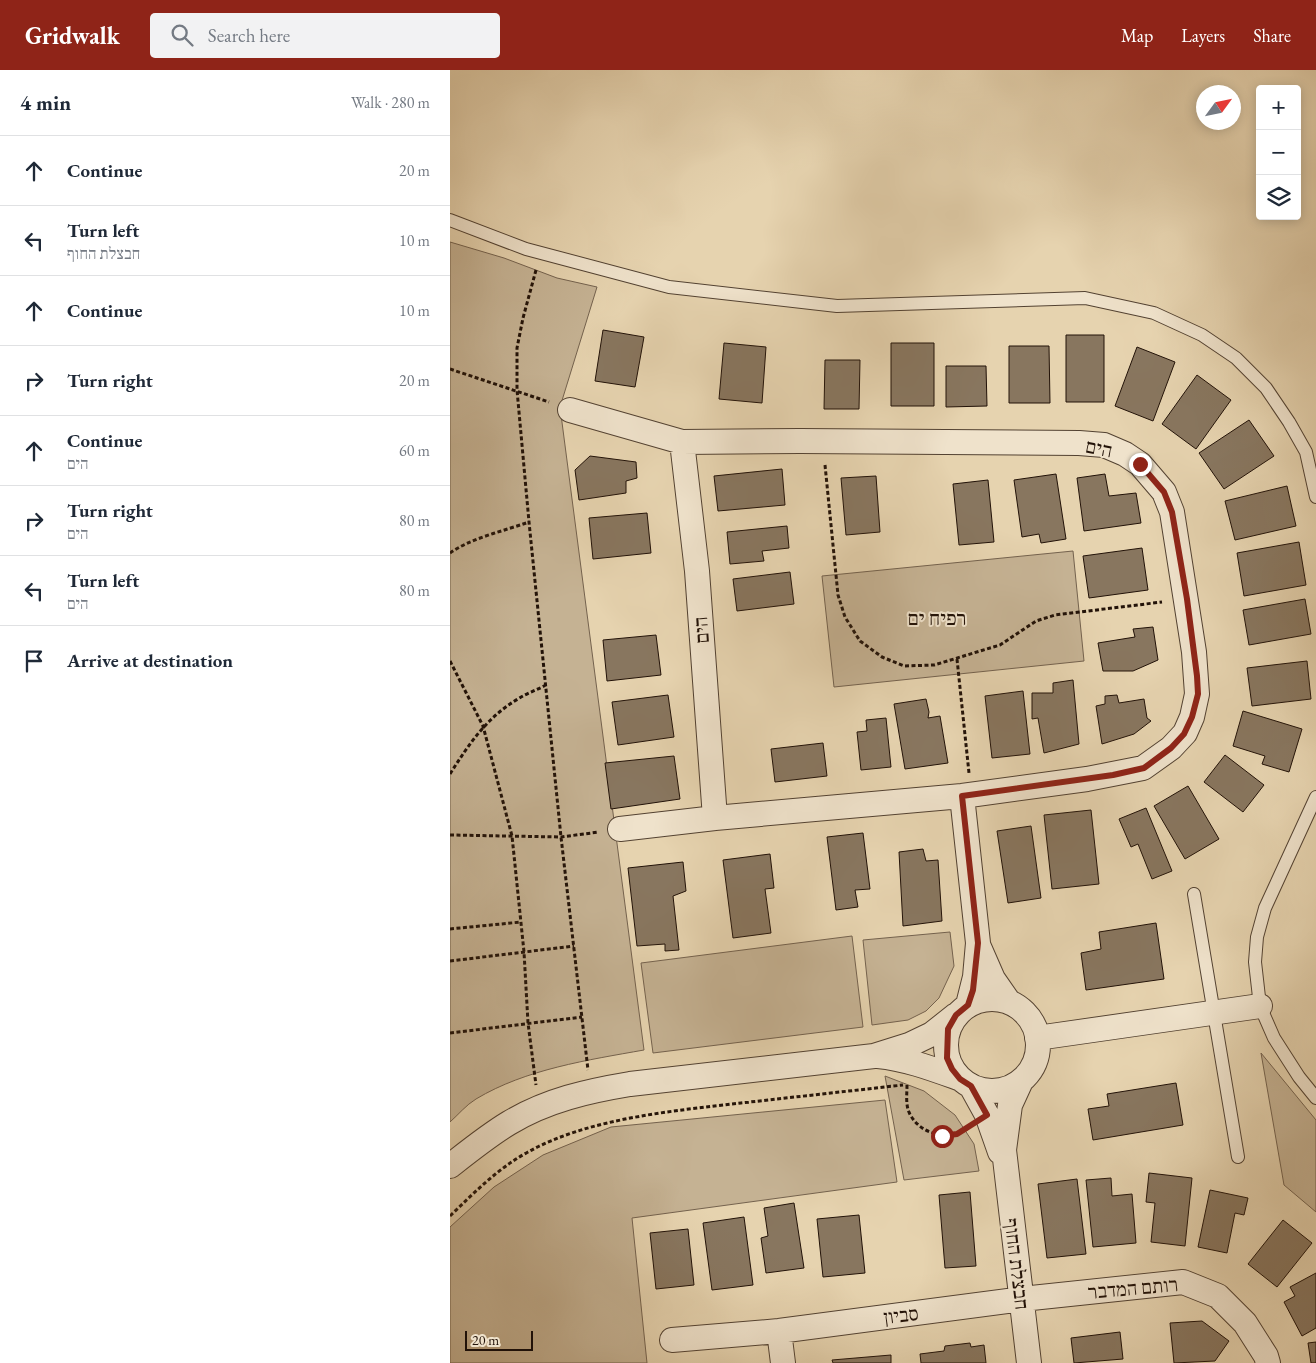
<!DOCTYPE html>
<meta charset="utf-8">
<style>
body{margin:0;font-family:"EB Garamond","Frank Ruhl Libre",serif;background:#f2f2f3;color:#1f2937}
.controls{position:absolute;right:15px;top:15px;display:grid;overflow:hidden;border-radius:5px;box-shadow:0 2px 12px #0003}
.controls button{width:45px;height:45px;display:grid;place-items:center;padding:0;border:0;border-bottom:1px solid #e0e1e3;background:#fff;color:#1f2937;font:25px sans-serif}
.compass{position:absolute;left:746px;top:15px;width:45px;height:45px;border-radius:50%;background:#fff;box-shadow:0 2px 12px #0003;rotate:57deg}
.scale{position:absolute;left:15px;bottom:12px;width:68px;box-sizing:border-box;padding-left:5px;border:2px solid #221208;border-top:0;font-size:14px;line-height:18px;white-space:nowrap;color:#221208;-webkit-text-stroke:4px #efe2cb;paint-order:stroke}
.stop{position:absolute;width:15px;height:15px;margin:-11px;border:4px solid #8f2418;border-radius:50%;background:#fff}
.stop.end{background:#8f2418;border-color:#fff;box-shadow:0 1px 5px #0008}
.list{margin:0;padding:0;list-style:none}
h2{display:flex;justify-content:space-between;align-items:center;height:65px;margin:0;padding:0 20px;font-size:21px}
h2 small{font-size:16px;font-weight:400;color:#747a83}
.list li{display:grid;grid-template-columns:32px 1fr auto;gap:15px;align-items:center;box-sizing:border-box;height:70px;padding:0 20px;border-top:1px solid #e0e1e3}
.list b{display:block;font-size:19px;white-space:nowrap}
.list p{margin:0;font-size:16px;white-space:nowrap;color:#747a83}
.list em{font-size:16px;font-style:normal;color:#747a83}
.icon{flex:none;width:28px;height:28px;fill:none;stroke:currentColor;stroke-width:2;stroke-linecap:round;stroke-linejoin:round}
.map{position:relative;flex:none;width:866px;height:1293px;overflow:hidden}
header{display:flex;align-items:center;gap:30px;box-sizing:border-box;height:70px;padding:0 25px;background:#8f2418;color:#fff}
header strong{font-size:24px}
nav{display:flex;gap:28px;margin-inline-start:auto;font-size:18px}
.search{width:350px;height:45px;background:#f2f2f3;display:flex;align-items:center;gap:12px;box-sizing:border-box;padding:0 18px;border-radius:5px;color:#747a83;font-size:19px}
main{display:flex}
aside{flex:1;background:#fff}
.map>svg:first-child{display:block}
.green{fill:#c5b293;stroke:#74624e}
.building{fill:#88765f;stroke:#221208}
.lines{fill:none;stroke-linecap:round;stroke-linejoin:round}
.service-casing{stroke:#534232;stroke-width:14}
.minor-casing{stroke:#534232;stroke-width:26}
.path{stroke:#221208;stroke-width:3;stroke-dasharray:4 2.5;stroke-linecap:butt}
.service{stroke:#efe2cb;stroke-width:12}
.minor{stroke:#efe2cb;stroke-width:24}
.route{stroke:#8f2418;stroke-width:6}
.labels{text-anchor:middle;dominant-baseline:central;stroke-width:4;stroke-linejoin:round;paint-order:stroke}
.street-label{font-size:20px;fill:#221208;stroke:#efe2cb}
.neighbourhood-label{font-size:21px;fill:#221208;stroke:#efe2cb}
</style>
<header>
<strong>Gridwalk</strong>
<div class="search"><svg class="icon" aria-label="search" viewBox="0 0 24 24"><circle cx="10" cy="10" r="6"/><path d="M15 15l6 6"/></svg>Search here</div>
<nav><a>Map</a><a>Layers</a><a>Share</a></nav>
</header>
<main>
<aside>
<h2>4 min<small>Walk · 280 m</small></h2>
<ul class="list">
<li><svg class="icon" aria-label="ahead" viewBox="0 0 24 24"><path d="M12 20V5M6 11l6-6 6 6"/></svg><div><b>Continue</b></div><em>20 m</em></li>
<li><svg class="icon" aria-label="left" viewBox="0 0 24 24"><path d="M17 20v-9H6M10 6l-5 5 5 5"/></svg><div><b>Turn left</b><p>חבצלת החוף</p></div><em>10 m</em></li>
<li><svg class="icon" aria-label="ahead" viewBox="0 0 24 24"><path d="M12 20V5M6 11l6-6 6 6"/></svg><div><b>Continue</b></div><em>10 m</em></li>
<li><svg class="icon" aria-label="right" viewBox="0 0 24 24"><path d="M7 20v-9h11M14 6l5 5-5 5"/></svg><div><b>Turn right</b></div><em>20 m</em></li>
<li><svg class="icon" aria-label="ahead" viewBox="0 0 24 24"><path d="M12 20V5M6 11l6-6 6 6"/></svg><div><b>Continue</b><p>הים</p></div><em>60 m</em></li>
<li><svg class="icon" aria-label="right" viewBox="0 0 24 24"><path d="M7 20v-9h11M14 6l5 5-5 5"/></svg><div><b>Turn right</b><p>הים</p></div><em>80 m</em></li>
<li><svg class="icon" aria-label="left" viewBox="0 0 24 24"><path d="M17 20v-9H6M10 6l-5 5 5 5"/></svg><div><b>Turn left</b><p>הים</p></div><em>80 m</em></li>
<li><svg class="icon" aria-label="arrive" viewBox="0 0 24 24"><path d="M6 21V4h12l-3 4 3 4H6"/></svg><div><b>Arrive at destination</b></div></li>
</ul>
</aside>
<div class="map">
<svg width="866" height="1293" viewBox="0 0 866 1293">
<rect width="100%" height="100%" fill="#e6d3af"/>
<filter id="stains"><feTurbulence type="fractalNoise" baseFrequency=".004" numOctaves="4"/><feColorMatrix values="0 0 0 0 .2 0 0 0 0 .09 0 0 0 0 .02 0 0 0 .5 -.17"/></filter>
<radialGradient id="worn" r=".72"><stop offset=".6" stop-color="#630" stop-opacity="0"/><stop offset="1" stop-color="#630" stop-opacity=".3"/></radialGradient>
<path class="green" d="M0,172L54,188L107,208L147,217L110,337L194,980C138,990 76,999 26,1029C16,1035 8,1045 0,1052Z
M623,481L634,591L384,617L372,506Z
M500,862L504,896L489,928L476,941L458,950L422,955L413,870Z
M402,866L413,957L203,983L191,893Z
M811,983L866,1050V1142L834,1115Z
M435,1006L474,1021L505,1045L524,1074L529,1101L454,1110Z
M435,1030L447,1112L182,1148L197,1293H0V1157L44,1117L93,1085L161,1057Z"/>
<path class="building" d="M153,260L194,267L185,317L145,311Z
M616,265H654V332H616Z
M274,273L316,277L312,333L269,329Z
M441,273H484V336H441Z
M559,276H599L600,333H559Z
M687,277L725,292L703,351L665,336Z
M375,290H410L409,339H374Z
M496,296H536L537,336L496,337Z
M747,305L781,330L746,379L712,354Z
M799,350L824,386L774,419L749,383Z
M140,386L186,392L187,408L176,411V423L129,430L125,400Z
M332,399L335,435L268,441L264,406Z
M606,404L616,469L591,473L589,464L572,467L564,410Z
M655,404L659,426L686,423L691,453L634,461L627,408Z
M426,406L430,462L396,465L391,408Z
M538,410L544,472L509,475L503,414Z
M837,416L846,456L785,470L775,431Z
M197,443L201,483L143,489L139,448Z
M337,456L339,478L312,481L314,491L280,494L277,462Z
M849,472L856,515L794,526L787,483Z
M692,478L698,520L639,528L633,486Z
M340,502L344,534L287,541L283,509Z
M855,529L861,564L799,575L793,540Z
M703,557L708,590L683,601H653L648,573L685,567L683,559Z
M206,565L211,605L157,611L153,570Z
M857,591L861,629L802,636L797,598Z
M623,610L629,674L594,683L588,648L582,649V623H603V613Z
M573,621L580,684L542,688L535,626Z
M218,625L224,667L168,675L162,632Z
M667,625L669,633L694,629L697,648L701,651L684,664L652,674L646,636L655,634V626Z
M476,629L479,642L478,648L490,646L498,693L455,699L444,634Z
M793,641L852,659L839,702L812,694L815,686L783,676Z
M436,648L441,697L411,700L407,662L417,661L416,650Z
M373,673L377,706L325,712L321,679Z
M775,685L814,715L793,742L754,712Z
M224,686L230,729L161,739L155,693Z
M738,716L769,769L735,789L704,736Z
M696,738L722,801L702,809L688,774L681,777L669,749Z
M641,740L649,814L602,819L594,745Z
M581,756L591,828L558,833L547,761Z
M413,763L420,819L405,820L408,837L386,840L377,767Z
M473,779L476,791L488,790L492,851L453,856L449,782Z
M320,784L324,818L315,819L321,863L283,868L273,790Z
M233,792L236,821L223,826L229,880L215,881V874L187,876L178,798Z
M706,853L714,909L636,920L631,883L651,879L649,862Z
M726,1013L733,1055L643,1070L638,1039L659,1036L657,1024Z
M699,1103L742,1108L735,1176L701,1172L705,1133L696,1132Z
M661,1108L662,1126L682,1124L686,1173L643,1177L636,1110Z
M627,1109L636,1184L597,1188L588,1114Z
M760,1120L798,1128L794,1145L785,1143L777,1183L748,1177Z
M520,1122L526,1196L495,1198L489,1125Z
M344,1133L354,1198L316,1203L311,1168L318,1166L314,1138Z
M409,1145L415,1203L373,1207L367,1149Z
M294,1147L303,1215L262,1220L253,1153Z
M833,1150L862,1173L827,1217L798,1194Z
M238,1159L244,1215L206,1219L200,1163Z
M866,1203V1258L852,1266L834,1232L845,1226L840,1217Z
M752,1251L779,1271L765,1291L724,1293L720,1253Z
M670,1262L673,1289L624,1293L621,1268Z
M866,1272V1293H861L858,1273Z
M520,1273L521,1277L534,1275L536,1293H471L470,1284L494,1281L495,1276Z
M441,1285V1293H383L382,1290Z"/>
<g class="lines">
<defs>
<path id="service" d="M0,150L76,179L219,217L387,236L635,228L704,243L752,265L786,288L816,318L839,352L856,382L866,427
M866,727L815,838L807,867L805,892L810,936L824,968L849,1007L866,1028
M744,824L788,1087"/>
<path id="minor" d="M120,340L232,372L350,371L629,373L654,375L675,384L690,394L714,422L722,442L744,582L747,624L742,647L735,663L721,678L693,698L637,709L512,726L265,748L170,759
M232,372L247,501L265,748
M512,726L528,873L525,907L518,935
M529,877L543,909L559,932
M496 975a46 46 0 1 1 92 0a46 46 0 1 1-92 0Z
M587,968L810,936
M428,986C457,989 483,999 511,1009
M571,1011L560,1035L554,1080L579,1293
M521,1016L537,1045L550,1082
M0,1096C19,1081 39,1065 59,1053C97,1030 138,1021 180,1014L424,986L459,975L482,964L506,945
M329,1261L333,1293
M222,1270L329,1261L572,1229L733,1212L768,1226L795,1253L816,1286L818,1293"/>
</defs>
<use href="#service" class="service-casing"/>
<use href="#minor" class="minor-casing"/>
<path class="path" d="M86,200L73,248L67,278V320L79,452L111,767L138,1000
M0,299L99,332
M375,395L388,525L395,547L410,571L432,587L454,596L484,595L550,575L586,551L605,545L712,532
M0,483C21,468 54,461 79,452
M507,589L519,703
M0,591L33,656L62,766L74,882L78,953L86,1015
M0,704C19,674 37,647 68,629C77,623 87,620 96,615
M0,765L111,767L149,762
M0,859L71,852
M0,891L124,876
M0,963L132,947
M457,1015C457,1025 455,1037 461,1046C473,1066 498,1069 517,1059
M0,1146C25,1122 47,1099 78,1082C139,1048 223,1041 291,1033C345,1027 399,1021 453,1015"/>
<use href="#service" class="service"/>
<use href="#minor" class="minor"/>
</g>
<g class="lines">
<path class="route" d="M492,1066L507,1064L537,1045L521,1016L510,1009L502,999L497,988L498,959L506,945L518,935L523,920L528,873L512,726L663,705L694,698L721,678L734,664L742,647L748,624L747,606L737,529L722,442L714,422L690,394"/>
</g>
<g class="labels">
<g class="street-label">
<text transform="translate(649 378) rotate(11)">הים</text>
<text transform="translate(251 560) rotate(-94)">הים</text>
<text transform="translate(567 1194) rotate(83)">חבצלת החוף</text>
<text transform="translate(683 1218) rotate(-5)">רותם המדבר</text>
<text transform="translate(451 1245) rotate(-7)">סביון</text>
</g>
<g class="neighbourhood-label">
<text x="487" y="547">רפיח ים</text>
</g>
</g>
<rect width="100%" height="100%" filter="url(#stains)"/>
<rect width="100%" height="100%" fill="url(#worn)"/>
</svg>
<div class="controls">
<button>+</button>
<button>−</button>
<button><svg class="icon" aria-label="layers" viewBox="0 0 24 24"><path d="M12 4l9 5-9 5-9-5zM3 14l9 5 9-5"/></svg></button>
</div>
<svg class="compass" viewBox="-18 -18 36 36"><path d="M0-13l5 13h-10z" fill="#e53935"/><path d="M0 13l5-13h-10z" fill="#747a83"/></svg>
<div class="scale">20 m</div>
<div class="stop" style="left:492px;top:1066px"></div>
<div class="stop end" style="left:690px;top:394px"></div>
</div>
</main>
